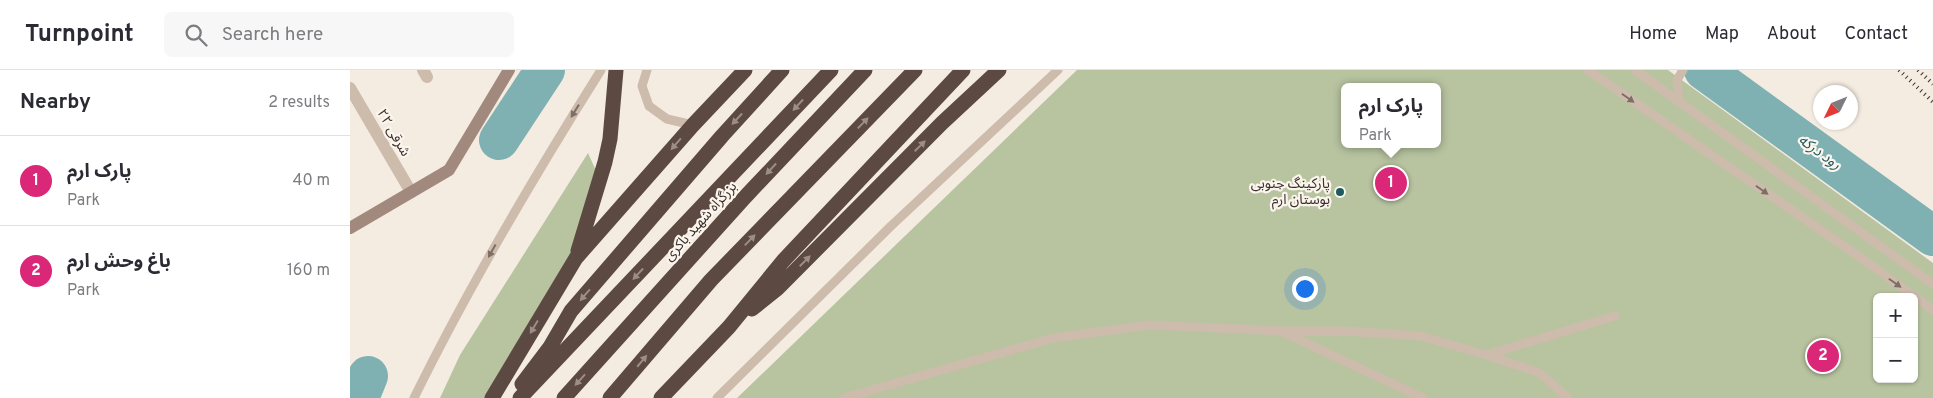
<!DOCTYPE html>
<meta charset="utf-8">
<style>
body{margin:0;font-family:Overpass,"Noto Sans Arabic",sans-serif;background:#f7f7f7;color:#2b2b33}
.controls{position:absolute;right:15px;bottom:15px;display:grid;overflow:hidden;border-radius:8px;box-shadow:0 1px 4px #0004}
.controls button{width:45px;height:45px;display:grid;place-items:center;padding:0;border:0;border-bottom:1px solid #e1e1e2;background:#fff;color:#2b2b33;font:25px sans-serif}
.compass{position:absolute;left:1463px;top:15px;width:45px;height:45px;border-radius:50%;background:#fff;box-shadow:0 1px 4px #0004;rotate:227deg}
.you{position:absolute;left:954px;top:218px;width:18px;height:18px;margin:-12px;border:4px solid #fff;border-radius:50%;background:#1a73e8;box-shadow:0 0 0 8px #1a73e833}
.badge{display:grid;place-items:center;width:32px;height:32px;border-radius:50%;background:#db2777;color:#fff;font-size:16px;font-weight:700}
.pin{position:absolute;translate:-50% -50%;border:2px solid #fff;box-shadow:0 1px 5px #0006}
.popup{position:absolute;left:991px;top:13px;width:100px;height:65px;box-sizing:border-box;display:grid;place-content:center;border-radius:8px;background:#fff;filter:drop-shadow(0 1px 4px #0005);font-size:16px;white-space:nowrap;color:#7c7c81}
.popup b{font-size:19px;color:#2b2b33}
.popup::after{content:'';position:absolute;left:50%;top:100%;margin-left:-10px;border:10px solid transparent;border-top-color:#fff}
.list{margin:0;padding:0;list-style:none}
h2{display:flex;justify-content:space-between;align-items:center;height:65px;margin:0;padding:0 20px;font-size:21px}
h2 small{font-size:16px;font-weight:400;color:#7c7c81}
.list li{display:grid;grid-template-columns:32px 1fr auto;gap:15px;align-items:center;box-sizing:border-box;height:90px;padding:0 20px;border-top:1px solid #e1e1e2}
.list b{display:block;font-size:19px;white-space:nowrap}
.list p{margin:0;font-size:16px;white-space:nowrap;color:#7c7c81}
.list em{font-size:16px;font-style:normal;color:#7c7c81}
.icon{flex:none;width:28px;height:28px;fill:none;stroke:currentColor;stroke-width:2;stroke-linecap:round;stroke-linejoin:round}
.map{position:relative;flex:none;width:1583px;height:328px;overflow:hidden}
header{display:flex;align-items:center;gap:30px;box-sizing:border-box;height:70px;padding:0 25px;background:#fff;border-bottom:1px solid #e1e1e2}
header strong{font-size:24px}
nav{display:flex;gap:28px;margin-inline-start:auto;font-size:18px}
.search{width:350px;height:45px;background:#f7f7f7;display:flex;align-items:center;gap:12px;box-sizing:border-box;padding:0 18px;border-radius:8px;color:#7c7c81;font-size:19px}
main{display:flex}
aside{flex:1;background:#fff}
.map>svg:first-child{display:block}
.green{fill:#b8c4a0;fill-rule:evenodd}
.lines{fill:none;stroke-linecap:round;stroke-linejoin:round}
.river{stroke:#7fb0b2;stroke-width:40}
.lane{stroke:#cdbbac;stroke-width:9}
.street{stroke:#cdbbac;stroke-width:12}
.secondary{stroke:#a18a7d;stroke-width:12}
.highway{stroke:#5c4a42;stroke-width:15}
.rail{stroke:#3b302b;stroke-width:4;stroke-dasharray:1 4;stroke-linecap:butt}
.oneway{fill:#7d6f65}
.oneway2{fill:#9c8e87}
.poi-dot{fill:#1f5a5e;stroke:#fbf5ee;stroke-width:2}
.labels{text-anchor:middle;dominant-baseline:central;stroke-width:4.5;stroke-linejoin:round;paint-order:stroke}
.street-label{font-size:14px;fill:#3b302b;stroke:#fbf5ee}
.poi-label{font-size:14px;fill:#3b302b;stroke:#fbf5ee;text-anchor:end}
.water-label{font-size:15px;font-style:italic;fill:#1f5a5e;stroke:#fbf5ee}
</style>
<header>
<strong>Turnpoint</strong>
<div class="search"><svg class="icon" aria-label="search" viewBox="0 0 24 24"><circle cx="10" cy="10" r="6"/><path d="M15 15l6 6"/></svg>Search here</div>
<nav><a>Home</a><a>Map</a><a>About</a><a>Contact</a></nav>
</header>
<main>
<aside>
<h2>Nearby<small>2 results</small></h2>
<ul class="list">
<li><span class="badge">1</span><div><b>پارک ارم</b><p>Park</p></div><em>40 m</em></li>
<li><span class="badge">2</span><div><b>باغ وحش ارم</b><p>Park</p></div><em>160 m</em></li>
</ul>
</aside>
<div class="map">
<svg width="1583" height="328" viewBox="0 0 1583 328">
<rect width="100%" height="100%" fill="#f4ebe1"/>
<path class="green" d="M727,0H1318L1583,193V328H387ZM995,17H1087V74H995ZM1527,227H1564V309H1527Z
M238,83L247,103L222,184L138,328H90L110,285Z"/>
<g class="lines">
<path class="river" d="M1354,0L1583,166
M149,70L195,0
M9,328L18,306"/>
<path class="lane" d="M297,0L292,16L299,36L317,49L343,55
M1238,0L1507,185L1583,240
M1285,0L1583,214
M1329,31L1327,10L1333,0
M933,262L1073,328
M1136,285L1190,303L1218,328
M64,328C120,214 183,108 251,0
M367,328L541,156L708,0
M494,328L703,268L799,255L931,261H996L1071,266L1136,285L1265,246"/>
<path class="street" d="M73,0L77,7
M0,18L61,122"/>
<path class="secondary" d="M0,158L99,100L159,0"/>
<path class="highway" d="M228,181L255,92L260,69L266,0
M402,239L427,219L592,53L649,0
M172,314L200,277L221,241L372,66L432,0
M142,328L226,188L343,55L395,0
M170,328L481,0
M214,328L396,126L515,0
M260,328L361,210L565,0
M311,328L379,257L433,191L613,0"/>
<path class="rail" d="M1549,0L1583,32
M1568,0L1583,14"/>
</g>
<defs><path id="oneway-solid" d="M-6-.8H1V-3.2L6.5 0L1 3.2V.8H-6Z" transform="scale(1.25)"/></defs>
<g class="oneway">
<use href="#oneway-solid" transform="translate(1278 28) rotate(35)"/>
<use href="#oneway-solid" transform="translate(225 41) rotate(122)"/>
<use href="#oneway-solid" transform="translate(1412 120) rotate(35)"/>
<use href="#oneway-solid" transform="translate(142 181) rotate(119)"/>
<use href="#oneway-solid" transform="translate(1545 213) rotate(35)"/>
</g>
<g class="oneway2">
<use href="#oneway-solid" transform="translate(448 35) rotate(133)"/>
<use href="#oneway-solid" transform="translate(387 49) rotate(133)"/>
<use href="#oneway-solid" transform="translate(513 53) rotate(-46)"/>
<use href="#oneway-solid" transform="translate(326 74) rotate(131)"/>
<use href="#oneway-solid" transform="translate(570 76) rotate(-45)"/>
<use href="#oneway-solid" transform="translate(421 99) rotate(133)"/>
<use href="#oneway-solid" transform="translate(400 170) rotate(-46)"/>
<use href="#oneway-solid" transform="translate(455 191) rotate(-45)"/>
<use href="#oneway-solid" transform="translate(288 204) rotate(133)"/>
<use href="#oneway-solid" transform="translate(235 225) rotate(131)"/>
<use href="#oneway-solid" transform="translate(184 257) rotate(121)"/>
<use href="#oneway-solid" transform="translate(292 291) rotate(-50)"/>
<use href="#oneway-solid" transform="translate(230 310) rotate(132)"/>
</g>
<circle class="poi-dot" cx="990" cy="122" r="5"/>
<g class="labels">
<g class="street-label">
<text transform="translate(43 63) rotate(60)">۲۲ شرقی</text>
<text transform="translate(351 152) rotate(-48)">بزرگراه شهید باکری</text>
</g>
<g class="poi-label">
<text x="980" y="114">پارکینگ جنوبی<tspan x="980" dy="16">بوستان ارم</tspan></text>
</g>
<g class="water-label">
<text transform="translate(1469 83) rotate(36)">رود درکه</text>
</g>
</g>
</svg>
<div class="controls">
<button>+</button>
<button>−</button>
</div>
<svg class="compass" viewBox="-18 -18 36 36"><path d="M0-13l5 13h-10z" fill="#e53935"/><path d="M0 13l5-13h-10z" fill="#7c7c81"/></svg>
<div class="you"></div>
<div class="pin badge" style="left:1041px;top:113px">1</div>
<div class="popup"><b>پارک ارم</b>Park</div>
<div class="pin badge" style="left:1473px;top:286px">2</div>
</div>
</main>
